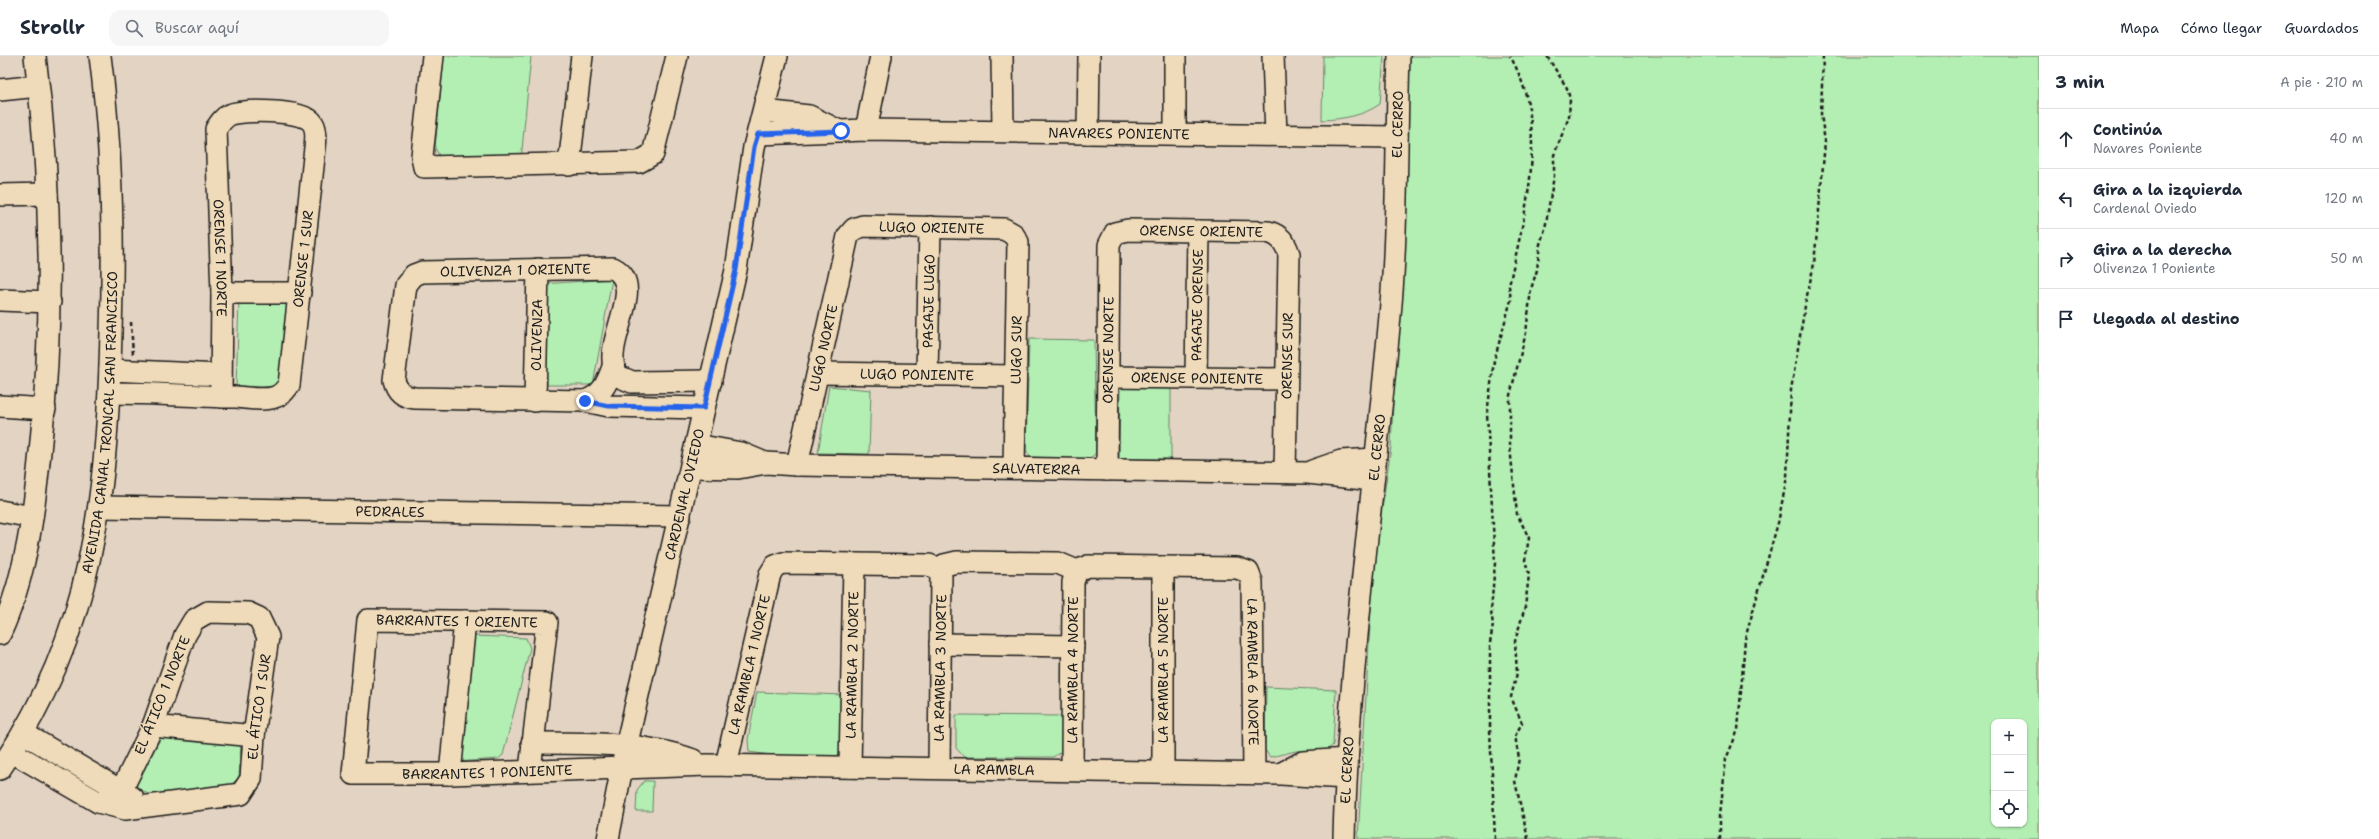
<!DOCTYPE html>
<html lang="es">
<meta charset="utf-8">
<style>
body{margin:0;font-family:"Shantell Sans",sans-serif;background:#f6f6f7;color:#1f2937}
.controls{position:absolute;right:12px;bottom:12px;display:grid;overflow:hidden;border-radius:8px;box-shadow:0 1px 3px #0004}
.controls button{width:36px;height:36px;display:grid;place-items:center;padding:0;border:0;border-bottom:1px solid #e0e1e3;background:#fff;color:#1f2937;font:20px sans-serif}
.stop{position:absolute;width:12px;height:12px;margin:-9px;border:3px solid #2563eb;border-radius:50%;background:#fff}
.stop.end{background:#2563eb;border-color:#fff;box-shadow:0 1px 4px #0008}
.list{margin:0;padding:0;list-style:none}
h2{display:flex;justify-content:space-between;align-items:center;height:52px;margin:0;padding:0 16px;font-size:17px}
h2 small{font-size:13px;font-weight:400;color:#747a83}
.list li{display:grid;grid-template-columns:26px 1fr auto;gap:12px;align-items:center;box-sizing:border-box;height:60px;padding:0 16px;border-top:1px solid #e0e1e3}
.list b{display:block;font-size:15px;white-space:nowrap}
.list p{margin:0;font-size:13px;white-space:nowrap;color:#747a83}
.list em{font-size:13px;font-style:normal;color:#747a83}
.icon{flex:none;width:22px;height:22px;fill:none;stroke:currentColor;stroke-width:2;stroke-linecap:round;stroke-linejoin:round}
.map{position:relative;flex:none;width:2039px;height:783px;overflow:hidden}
header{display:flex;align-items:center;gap:24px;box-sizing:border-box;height:56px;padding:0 20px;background:#fff;border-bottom:1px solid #e0e1e3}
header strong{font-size:19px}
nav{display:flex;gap:22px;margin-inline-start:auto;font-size:14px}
.search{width:280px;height:36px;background:#f6f6f7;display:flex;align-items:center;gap:10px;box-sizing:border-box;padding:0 14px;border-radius:12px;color:#747a83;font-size:15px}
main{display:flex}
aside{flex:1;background:#fff}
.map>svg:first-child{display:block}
.green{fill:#b3eeb3;stroke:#688568;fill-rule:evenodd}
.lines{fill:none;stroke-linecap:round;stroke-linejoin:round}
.minor-casing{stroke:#1c1c1c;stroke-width:24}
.path{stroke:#1c1c1c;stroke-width:2.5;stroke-dasharray:4 3;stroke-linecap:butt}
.minor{stroke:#efdbb9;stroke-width:21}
.route{stroke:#2563eb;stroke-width:5}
.labels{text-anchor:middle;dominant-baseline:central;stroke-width:3;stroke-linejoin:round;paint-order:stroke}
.street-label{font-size:14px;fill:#1c1c1c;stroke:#efdbb9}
</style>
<header>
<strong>Strollr</strong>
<div class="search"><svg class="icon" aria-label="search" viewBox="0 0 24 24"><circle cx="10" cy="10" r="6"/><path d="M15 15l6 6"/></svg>Buscar aquí</div>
<nav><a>Mapa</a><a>Cómo llegar</a><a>Guardados</a></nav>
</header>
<main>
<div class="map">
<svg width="2039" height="783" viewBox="0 0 2039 783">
<rect width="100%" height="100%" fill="#e3d3c2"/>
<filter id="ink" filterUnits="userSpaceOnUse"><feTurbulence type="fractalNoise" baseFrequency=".025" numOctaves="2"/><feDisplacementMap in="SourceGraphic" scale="8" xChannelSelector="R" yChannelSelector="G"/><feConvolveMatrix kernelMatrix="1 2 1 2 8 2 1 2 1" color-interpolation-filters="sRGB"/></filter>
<g filter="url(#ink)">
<path class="green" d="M444,0H531L521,104L441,103L435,92Z
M1323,0H1384L1380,48C1363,60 1343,63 1322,64Z
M1409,0H2039V783H1358L1373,515L1391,391ZM1994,666H2024V768H1994Z
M612,223L593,329H547L543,228Z
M239,246H289L283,321L276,331L236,330Z
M1029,283L1094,284L1096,397L1089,403L1030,401L1026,394Z
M829,330L871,334L869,398L818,397Z
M1120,331H1171V403H1119Z
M473,580L526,582L530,592L503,699L498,703L457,706Z
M1266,631L1336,634L1333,689L1326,695H1296L1270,701L1265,694Z
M757,636L845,639L843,698L838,701L771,699L749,696L748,683Z
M956,659L1062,660V695L1053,701H964L956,692Z
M161,681L241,686L239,721L230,730L151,740L136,730Z
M644,725H653L652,755H636L637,734Z"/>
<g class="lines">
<defs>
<g id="minor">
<path d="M433,0L422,100L424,111L639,106L653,98L677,0"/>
<path d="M1002,0L1003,75"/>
<path d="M1273,0L1276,79"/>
<path d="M0,34L38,30"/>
<path d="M764,55L809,60L837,74"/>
<path d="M866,74L881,0"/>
<path d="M1088,77L1089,0"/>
<path id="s1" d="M758,78L866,74L1397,81"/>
<path d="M1175,78V0"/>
<path d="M569,109L582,0"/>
<path d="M0,139L47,138"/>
<path d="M222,237H300"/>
<path d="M0,244L50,246"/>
<path d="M110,314L221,319"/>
<path id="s2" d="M819,317L1015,320"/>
<path id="s3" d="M927,319L930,171"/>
<path id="s4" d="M1108,321L1286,323"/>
<path id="s5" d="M1196,322L1198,175"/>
<path id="s6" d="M110,337C152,337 194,340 236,341C248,342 264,345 275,341C282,339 285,334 289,329L315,92C316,83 317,71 311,65C300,54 243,53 229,59C223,62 220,67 216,73L222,237L221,341"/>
<path id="s7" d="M535,345L538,213"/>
<path d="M585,345C602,339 607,328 613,311"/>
<path d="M0,350L45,353"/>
<path id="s8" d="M704,352L609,350L585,345L415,342C404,341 397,336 394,324L406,229L414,219L422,216L613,212C650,230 597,291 618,320L632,326L711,325"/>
<path d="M696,389L741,397L765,407"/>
<path id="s9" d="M797,409L848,180L854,173L863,170L1004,173L1013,178L1018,186L1014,412"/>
<path id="s10" d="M691,411L738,412L766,407L797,409L1308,417L1373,424"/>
<path id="s11" d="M1107,414L1109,189L1115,177L1128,174L1268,176C1280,179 1285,186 1289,198L1285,416"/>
<path d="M1312,415L1341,405L1375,403"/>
<path id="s12" d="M99,451L680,460"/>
<path d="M0,455L32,461"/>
<path d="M937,513L944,509L957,506L1058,507L1077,515"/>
<path d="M0,578C26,521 34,457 40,396C54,264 52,132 35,0"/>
<path d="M940,588L1073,590"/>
<path d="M153,670L254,680"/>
<path d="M23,677L133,742"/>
<path d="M532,687C585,687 643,686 693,704"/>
<path id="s13" d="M12,696L98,746L125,753L241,738L251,723L254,680L268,581L259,562L248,557L208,556L194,564L185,579L153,670L121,735L111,744L98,746"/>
<path id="s14" d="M726,709L770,518L775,510L783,507L929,509L937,513L941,520L939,712"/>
<path id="s15" d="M850,711L854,508"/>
<path id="s16" d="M0,713C94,576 107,437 111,276C114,185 112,91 100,0"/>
<path id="s17" d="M530,714L547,566L368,564L353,718H450L707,709L1281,718L1346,722"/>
<path id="s18" d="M1072,714L1073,526L1077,515L1088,510L1237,512L1248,516L1252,526L1254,717"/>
<path d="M1163,716V511"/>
<path d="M1282,717L1303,706L1347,703"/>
<path d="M450,718L465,565"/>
<path id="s19" d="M608,783L626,691L736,214L754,91L777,0"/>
<path id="s20" d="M1344,783C1348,604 1376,427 1391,248C1398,166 1396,83 1399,0"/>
</g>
</defs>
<use href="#minor" class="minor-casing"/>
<path class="path" d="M131,266L133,299
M1495,783L1490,673V587L1493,569L1491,554L1495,507L1487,358L1494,305L1511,244L1509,230C1525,155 1551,71 1510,0
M1528,783L1515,725L1519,702L1515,680L1522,667L1511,641L1517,617L1515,585L1525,551L1529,519L1525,504L1529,482L1517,458L1510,391V339L1526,277L1531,233L1537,214L1540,188L1545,173L1554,120V99L1569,61L1570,43L1567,32L1547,0
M1720,783V759L1726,703L1738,674L1745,583L1778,467L1787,421L1791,334L1806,244L1814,208L1822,121L1825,86L1821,58L1823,0"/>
<use href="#minor" class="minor"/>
</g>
</g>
<g class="lines" filter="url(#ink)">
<path class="route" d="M585,345L609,350L704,352L736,214L754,91L758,78L841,75"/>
</g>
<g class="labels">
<g class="street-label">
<text stroke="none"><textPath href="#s20" startOffset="717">EL CERRO</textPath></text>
<text stroke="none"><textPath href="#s1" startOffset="361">NAVARES PONIENTE</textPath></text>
<text stroke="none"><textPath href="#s9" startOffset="322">LUGO ORIENTE</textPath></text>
<text stroke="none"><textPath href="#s11" startOffset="325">ORENSE ORIENTE</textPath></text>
<text stroke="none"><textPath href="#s6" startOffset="683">ORENSE 1 NORTE</textPath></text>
<text stroke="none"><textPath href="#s6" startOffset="311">ORENSE 1 SUR</textPath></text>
<text stroke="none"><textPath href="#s8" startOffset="530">OLIVENZA 1 ORIENTE</textPath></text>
<text stroke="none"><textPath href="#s3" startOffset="74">PASAJE LUGO</textPath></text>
<text stroke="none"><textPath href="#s5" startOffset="73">PASAJE ORENSE</textPath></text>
<text stroke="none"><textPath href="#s7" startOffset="66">OLIVENZA</textPath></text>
<text stroke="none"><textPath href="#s9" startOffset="120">LUGO NORTE</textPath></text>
<text transform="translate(1016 294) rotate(-89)">LUGO SUR</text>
<text stroke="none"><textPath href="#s11" startOffset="120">ORENSE NORTE</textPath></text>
<text transform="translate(1287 300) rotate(-89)">ORENSE SUR</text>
<text stroke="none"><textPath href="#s2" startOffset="98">LUGO PONIENTE</textPath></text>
<text stroke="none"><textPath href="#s4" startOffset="89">ORENSE PONIENTE</textPath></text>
<text stroke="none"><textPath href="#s16" startOffset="367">AVENIDA CANAL TRONCAL SAN FRANCISCO</textPath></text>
<text stroke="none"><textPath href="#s20" startOffset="393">EL CERRO</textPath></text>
<text stroke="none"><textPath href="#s10" startOffset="346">SALVATERRA</textPath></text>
<text stroke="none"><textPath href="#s19" startOffset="353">CARDENAL OVIEDO</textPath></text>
<text stroke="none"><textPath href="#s12" startOffset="291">PEDRALES</textPath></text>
<text transform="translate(457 565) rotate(1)">BARRANTES 1 ORIENTE</text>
<text stroke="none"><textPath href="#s14" startOffset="103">LA RAMBLA 1 NORTE</textPath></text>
<text stroke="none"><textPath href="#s15" startOffset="102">LA RAMBLA 2 NORTE</textPath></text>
<text transform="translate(940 612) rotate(-89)">LA RAMBLA 3 NORTE</text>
<text stroke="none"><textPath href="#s18" startOffset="100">LA RAMBLA 4 NORTE</textPath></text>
<text transform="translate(1163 614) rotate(-90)">LA RAMBLA 5 NORTE</text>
<text stroke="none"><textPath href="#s18" startOffset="473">LA RAMBLA 6 NORTE</textPath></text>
<text transform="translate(162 639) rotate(-68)">EL ÁTICO 1 NORTE</text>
<text stroke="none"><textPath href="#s13" startOffset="335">EL ÁTICO 1 SUR</textPath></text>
<text stroke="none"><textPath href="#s17" startOffset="1124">LA RAMBLA</textPath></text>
<text stroke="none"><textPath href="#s20" startOffset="69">EL CERRO</textPath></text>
<text stroke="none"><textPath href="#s17" startOffset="617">BARRANTES 1 PONIENTE</textPath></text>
</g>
</g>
</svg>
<div class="controls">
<button>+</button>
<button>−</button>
<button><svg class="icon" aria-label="locate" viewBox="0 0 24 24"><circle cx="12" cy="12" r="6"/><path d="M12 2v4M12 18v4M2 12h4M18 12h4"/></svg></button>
</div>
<div class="stop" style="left:841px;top:75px"></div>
<div class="stop end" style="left:585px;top:345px"></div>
</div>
<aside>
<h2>3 min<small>A pie · 210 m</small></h2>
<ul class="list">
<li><svg class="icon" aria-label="ahead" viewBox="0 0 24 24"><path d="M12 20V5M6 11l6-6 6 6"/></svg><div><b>Continúa</b><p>Navares Poniente</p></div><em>40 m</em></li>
<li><svg class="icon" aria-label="left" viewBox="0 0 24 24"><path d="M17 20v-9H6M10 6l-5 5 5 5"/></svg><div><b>Gira a la izquierda</b><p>Cardenal Oviedo</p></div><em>120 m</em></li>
<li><svg class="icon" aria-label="right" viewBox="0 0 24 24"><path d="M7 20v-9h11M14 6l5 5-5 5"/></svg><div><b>Gira a la derecha</b><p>Olivenza 1 Poniente</p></div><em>50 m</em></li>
<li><svg class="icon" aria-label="arrive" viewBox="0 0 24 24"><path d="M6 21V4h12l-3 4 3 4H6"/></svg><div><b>Llegada al destino</b></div></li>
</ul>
</aside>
</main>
